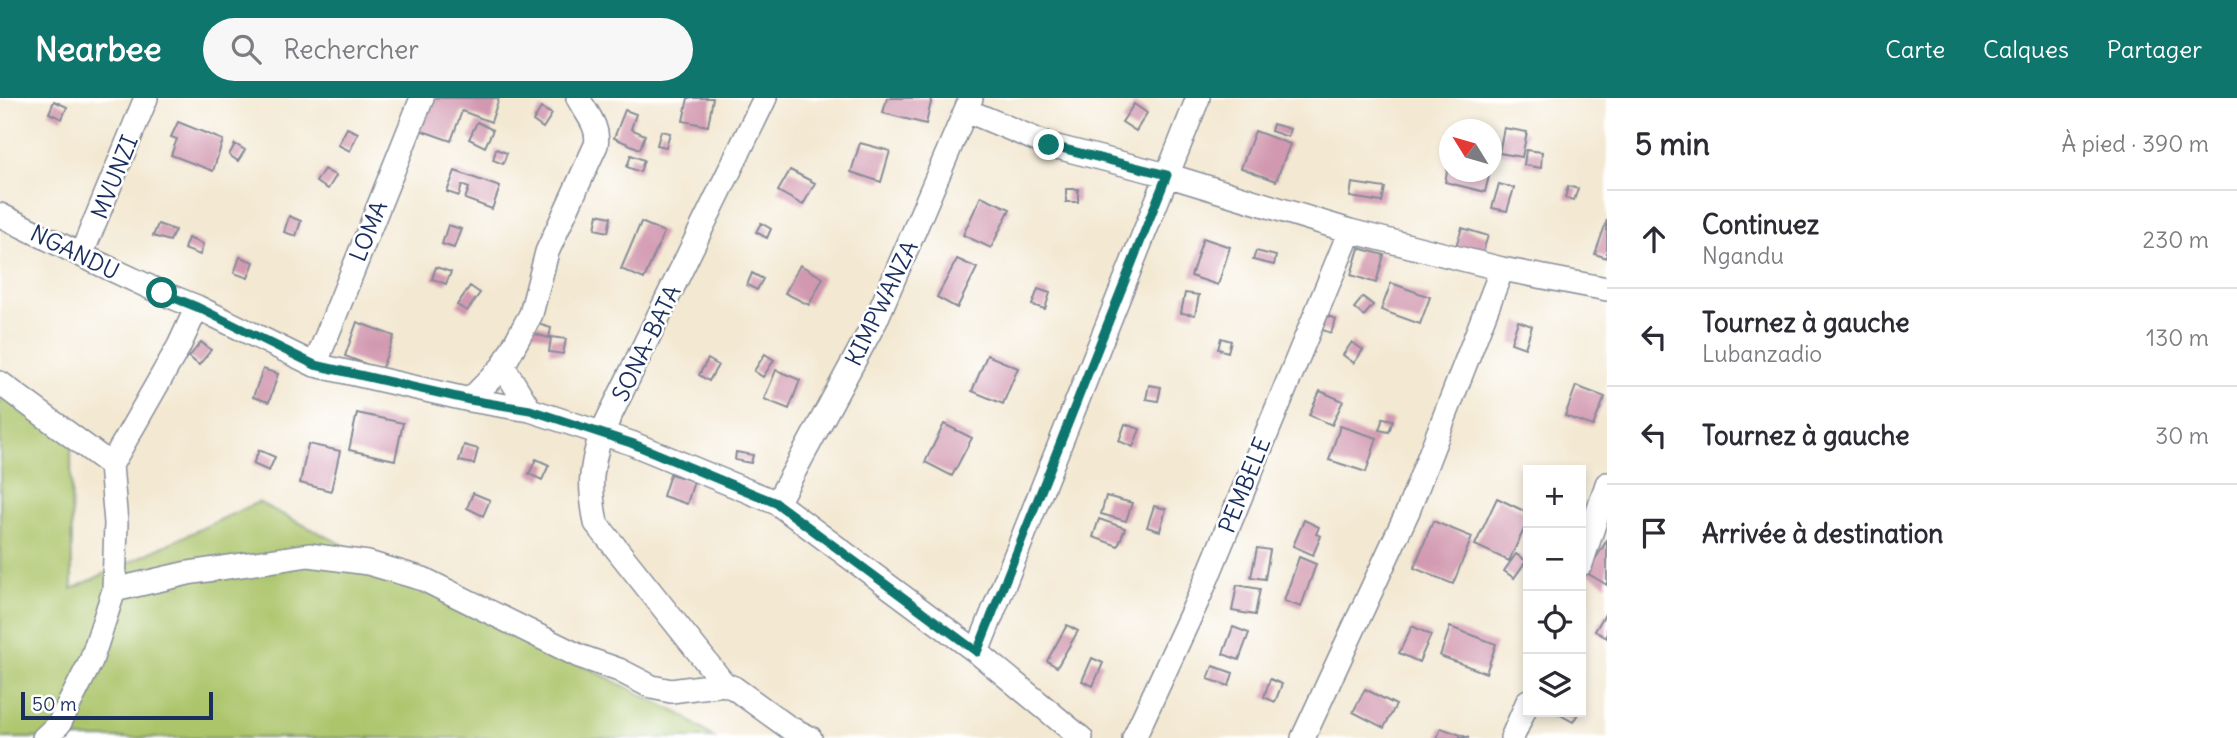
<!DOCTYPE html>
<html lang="fr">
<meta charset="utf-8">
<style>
body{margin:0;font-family:Delius,sans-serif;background:#f7f7f7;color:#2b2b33}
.controls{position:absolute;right:21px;bottom:21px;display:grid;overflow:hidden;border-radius:0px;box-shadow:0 4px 10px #0003}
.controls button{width:63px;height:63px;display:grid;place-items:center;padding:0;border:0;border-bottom:2px solid #e1e1e2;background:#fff;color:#2b2b33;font:35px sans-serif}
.compass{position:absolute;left:1439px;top:21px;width:63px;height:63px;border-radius:50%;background:#fff;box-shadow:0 4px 10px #0003;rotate:307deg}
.scale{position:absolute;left:21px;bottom:18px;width:192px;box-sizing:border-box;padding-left:7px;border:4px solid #1b2f5e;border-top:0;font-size:19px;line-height:24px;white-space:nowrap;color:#1b2f5e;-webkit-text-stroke:5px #fff;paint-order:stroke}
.stop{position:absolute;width:21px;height:21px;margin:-16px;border:5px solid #0f766e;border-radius:50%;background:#fff}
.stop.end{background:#0f766e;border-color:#fff;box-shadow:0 2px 7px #0008}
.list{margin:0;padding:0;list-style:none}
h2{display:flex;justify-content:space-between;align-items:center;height:91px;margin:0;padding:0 28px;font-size:30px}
h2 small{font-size:23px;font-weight:400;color:#7c7c81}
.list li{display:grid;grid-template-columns:46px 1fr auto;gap:21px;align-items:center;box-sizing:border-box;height:98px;padding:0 28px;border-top:2px solid #e1e1e2}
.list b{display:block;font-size:26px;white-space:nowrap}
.list p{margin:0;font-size:23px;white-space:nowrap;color:#7c7c81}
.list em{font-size:23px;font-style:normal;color:#7c7c81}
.icon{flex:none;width:38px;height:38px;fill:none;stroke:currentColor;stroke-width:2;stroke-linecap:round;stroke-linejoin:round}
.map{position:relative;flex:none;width:1607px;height:640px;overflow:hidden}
header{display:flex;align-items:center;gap:42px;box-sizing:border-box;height:98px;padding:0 35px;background:#0f766e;color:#fff}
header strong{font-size:33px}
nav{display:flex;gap:38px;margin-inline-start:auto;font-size:24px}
.search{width:490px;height:63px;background:#f7f7f7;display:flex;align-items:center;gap:18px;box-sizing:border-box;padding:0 24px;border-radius:38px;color:#7c7c81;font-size:26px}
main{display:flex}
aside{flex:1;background:#fff}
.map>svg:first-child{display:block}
.green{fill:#acc56a;stroke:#647a64;stroke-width:2}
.building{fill:#d298af}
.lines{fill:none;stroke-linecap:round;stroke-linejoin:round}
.street-casing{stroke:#878c98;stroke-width:26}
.street{stroke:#fff;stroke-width:23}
.route{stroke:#0f766e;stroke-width:9}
.labels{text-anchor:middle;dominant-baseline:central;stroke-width:5;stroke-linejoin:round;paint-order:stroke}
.street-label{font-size:23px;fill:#1b2f5e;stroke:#fff}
</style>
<header>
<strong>Nearbee</strong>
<div class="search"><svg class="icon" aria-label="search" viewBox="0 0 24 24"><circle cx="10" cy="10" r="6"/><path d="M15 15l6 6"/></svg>Rechercher</div>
<nav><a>Carte</a><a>Calques</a><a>Partager</a></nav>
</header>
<main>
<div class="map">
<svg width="1607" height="640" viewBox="0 0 1607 640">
<rect width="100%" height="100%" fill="#fff"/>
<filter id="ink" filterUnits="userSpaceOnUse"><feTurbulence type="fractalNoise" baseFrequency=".0143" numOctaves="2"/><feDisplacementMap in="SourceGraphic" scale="14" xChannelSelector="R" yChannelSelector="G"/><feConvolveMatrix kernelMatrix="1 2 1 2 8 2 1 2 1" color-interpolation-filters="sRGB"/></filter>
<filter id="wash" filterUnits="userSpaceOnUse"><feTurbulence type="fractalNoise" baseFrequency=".00686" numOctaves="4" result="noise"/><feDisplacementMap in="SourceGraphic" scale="28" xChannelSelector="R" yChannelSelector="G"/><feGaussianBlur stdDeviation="1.57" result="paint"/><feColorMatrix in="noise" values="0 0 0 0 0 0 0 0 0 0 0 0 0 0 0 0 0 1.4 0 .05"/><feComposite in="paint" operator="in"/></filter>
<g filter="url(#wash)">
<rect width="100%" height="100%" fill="#f3e8d1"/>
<path class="green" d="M0,294L71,343L72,491L258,404L682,617L714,640H0Z"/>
<g id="blocks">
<path class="building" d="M423,0H499L491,24L462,13L451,43L420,32Z
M688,0H713L708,28L683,23Z
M887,0H932L926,26L883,15Z
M54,3L67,9L62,21L49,15Z
M1134,6L1147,15L1136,33L1122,24Z
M541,10L552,16L543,30L533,23Z
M625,12L636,16L631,31L645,37L640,51L614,40Z
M178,24L223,42L213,73L171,57L177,41L171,39Z
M477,24L493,32L485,49L469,41Z
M1273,26L1290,31L1288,39L1271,33Z
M347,30L358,35L350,53L338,47Z
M1504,30L1527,34L1522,59L1499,55Z
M661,33L670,35L666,49L657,47Z
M1255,33L1290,46L1276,83L1241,70Z
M860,45L890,53L881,84L851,74Z
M235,46L245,52L238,63L229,57Z
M496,51L507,55L503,66L493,62Z
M1526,52L1542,54L1541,70L1524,67Z
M631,57L644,62L640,74L627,69Z
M1448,68L1450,74H1490L1485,94L1445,84Z
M324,71L336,78L328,91L316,84Z
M790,72L815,85L803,107L778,93Z
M455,73L500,89L492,111L465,101L469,90L462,87L459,98L447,94Z
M1352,85L1385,90L1382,104L1350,99Z
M1499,86L1514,90L1507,113L1492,110Z
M1568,88L1578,91L1574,102L1565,100Z
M1066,91H1078V104H1066Z
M981,98L1010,111L991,150L963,137Z
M598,116L611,119L608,134L595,131Z
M289,118L301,123L296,138L284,134Z
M1607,122V160L1595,156Z
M641,124L664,134L644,181L621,171Z
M761,125L771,131L767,140L756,134Z
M158,126L175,132L170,143L153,138Z
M448,127L461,131L454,150L442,146Z
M1462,130L1488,138L1482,156L1456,148Z
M188,140L203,146L200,157L184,151Z
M1203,140L1230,149L1218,187L1191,178Z
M1359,150L1384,157L1376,185L1351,177Z
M1256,153L1276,158L1274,167L1253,162Z
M240,159L254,164L248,180L234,175Z
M957,161L977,170L957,210L937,199Z
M800,167L823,180L809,207L785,195Z
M436,169L451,174L446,186L432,181Z
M752,175L763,181L757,192L747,187Z
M1391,185L1430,199L1420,226L1381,212Z
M470,188L480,195L467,213L457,207Z
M1038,191L1050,195L1045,211L1032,207Z
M1185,195L1199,197L1195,217L1181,215Z
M1363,199L1373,207L1364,218L1354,210Z
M1323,216L1336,221L1331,235L1317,230Z
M1518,223L1532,228L1525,250L1511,245Z
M357,224L394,238L381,272L345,258Z
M531,224L551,230L549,240L528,234Z
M551,239L566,241L563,256L549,254Z
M1221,240L1231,243L1228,254L1218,251Z
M201,244L211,252L199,267L189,259Z
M1352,244L1363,252L1354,265L1343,257Z
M765,256L774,262L763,279L754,273Z
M987,257L1018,270L1003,306L972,293Z
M708,261L718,267L709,283L699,277Z
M263,271L278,276L269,304L253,299Z
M776,272L800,282L789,311L764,301Z
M1149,287L1161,289L1158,303L1146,301Z
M1576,288L1605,299L1593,328L1565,318Z
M1320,293L1343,303L1332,327L1309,317Z
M357,315L403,325L395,362L349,352Z
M1383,320L1393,322L1389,334L1379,332Z
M944,326L972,340L952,378L925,364Z
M1125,326L1140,331L1133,349L1119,343Z
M1340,328L1377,340L1366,374L1329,362Z
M308,346L340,353L331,393L300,385Z
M464,347L478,351L474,366L459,363Z
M259,352L275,359L269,373L253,366Z
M736,354L753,357L751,365L735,362Z
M536,361L549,367L542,382L529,376Z
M670,376L694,383L687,406L663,398Z
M473,395L490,402L483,418L467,410Z
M1106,398L1132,405L1126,423L1101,416Z
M1497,400L1528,415V423L1509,463L1475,447Z
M1154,408L1166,411L1160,433L1147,429Z
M1099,421L1125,430L1118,448L1093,439Z
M1304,422L1319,429L1316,436L1321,438L1313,457L1293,448Z
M1433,423L1472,439L1453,486L1414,470Z
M1607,442V487L1587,475Z
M1257,450L1270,452L1265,481L1251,479Z
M1516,456L1526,463L1514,480L1504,473Z
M1299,459L1316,466L1301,509L1284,503Z
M1237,487L1260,491L1255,517L1232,513Z
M1605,516L1607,518V540L1595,533Z
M1067,527L1078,533L1057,569L1047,563Z
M1412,528L1431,537L1419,564L1399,555Z
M1233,529L1249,535L1239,562L1223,556Z
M1450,529L1496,546L1486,575L1440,558Z
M1092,560L1103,565L1093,588L1082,583Z
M1213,568L1233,575L1229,588L1208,581Z
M1270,581L1282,586L1275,604L1264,599Z
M1365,591L1396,607L1384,630L1353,614Z
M1555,614H1579L1573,624Z
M1441,630L1469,640H1437Z"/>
</g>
</g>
<g filter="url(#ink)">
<use href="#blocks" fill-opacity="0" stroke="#878c98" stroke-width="2"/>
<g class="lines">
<defs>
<path id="street" d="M968,13L1049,47L1167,77L1350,133L1502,171L1607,191
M0,117L81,157L162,195L197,209L315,267L470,302L530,312L631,345L777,405L977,554L1081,640
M81,157L146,0
M315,267L422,0
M503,268L530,312
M0,285L111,367
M470,302L503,268L531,216L547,154L596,47C600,29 586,15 578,0
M777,405L876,222L971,0
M1581,466L1607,386
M114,492L188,475L309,457L368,465L423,481L579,558L619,572L652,589L671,593L724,586L734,590L788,629L810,640
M977,554L1198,0
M724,586L596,425C589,388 590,372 601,336L765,0
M44,640L59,626L91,563L114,492L116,425L111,367L179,248L197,209
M1134,640L1200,497L1350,133
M1303,640L1408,413L1502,171
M1512,640L1528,603"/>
</defs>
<use href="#street" class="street-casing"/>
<use href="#street" class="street"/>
</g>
</g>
<g class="lines" filter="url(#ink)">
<path class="route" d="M162,195L197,209L315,267L470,302L530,312L631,345L776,405L977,554L1167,77L1049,47"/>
</g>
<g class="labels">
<g class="street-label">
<text transform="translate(114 79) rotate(-68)">MVUNZI</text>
<text transform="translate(368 133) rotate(-68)">LOMA</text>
<text transform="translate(75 154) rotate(26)">NGANDU</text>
<text transform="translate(881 205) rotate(-64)">KIMPWANZA</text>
<text transform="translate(646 245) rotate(-64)">SONA-BATA</text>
<text transform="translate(1244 387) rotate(-68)">PEMBELE</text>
</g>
</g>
</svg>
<div class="controls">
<button>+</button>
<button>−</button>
<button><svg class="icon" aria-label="locate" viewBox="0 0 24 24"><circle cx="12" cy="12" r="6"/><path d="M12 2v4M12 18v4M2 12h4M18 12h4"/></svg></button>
<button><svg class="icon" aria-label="layers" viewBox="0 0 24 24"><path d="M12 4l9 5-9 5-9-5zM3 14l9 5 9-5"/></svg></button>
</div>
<svg class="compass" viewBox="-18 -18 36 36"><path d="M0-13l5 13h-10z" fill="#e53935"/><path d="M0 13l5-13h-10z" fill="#7c7c81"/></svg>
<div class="scale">50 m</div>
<div class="stop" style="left:162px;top:195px"></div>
<div class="stop end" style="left:1049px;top:47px"></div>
</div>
<aside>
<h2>5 min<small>À pied · 390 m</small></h2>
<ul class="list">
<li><svg class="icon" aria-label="ahead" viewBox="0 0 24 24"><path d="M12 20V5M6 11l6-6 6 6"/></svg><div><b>Continuez</b><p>Ngandu</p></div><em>230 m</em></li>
<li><svg class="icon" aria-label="left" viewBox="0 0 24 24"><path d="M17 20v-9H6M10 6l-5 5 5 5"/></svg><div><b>Tournez à gauche</b><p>Lubanzadio</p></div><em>130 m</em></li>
<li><svg class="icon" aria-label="left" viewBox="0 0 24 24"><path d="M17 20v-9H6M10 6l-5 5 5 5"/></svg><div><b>Tournez à gauche</b></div><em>30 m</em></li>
<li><svg class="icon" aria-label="arrive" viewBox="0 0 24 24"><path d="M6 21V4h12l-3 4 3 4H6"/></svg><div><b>Arrivée à destination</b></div></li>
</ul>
</aside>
</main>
